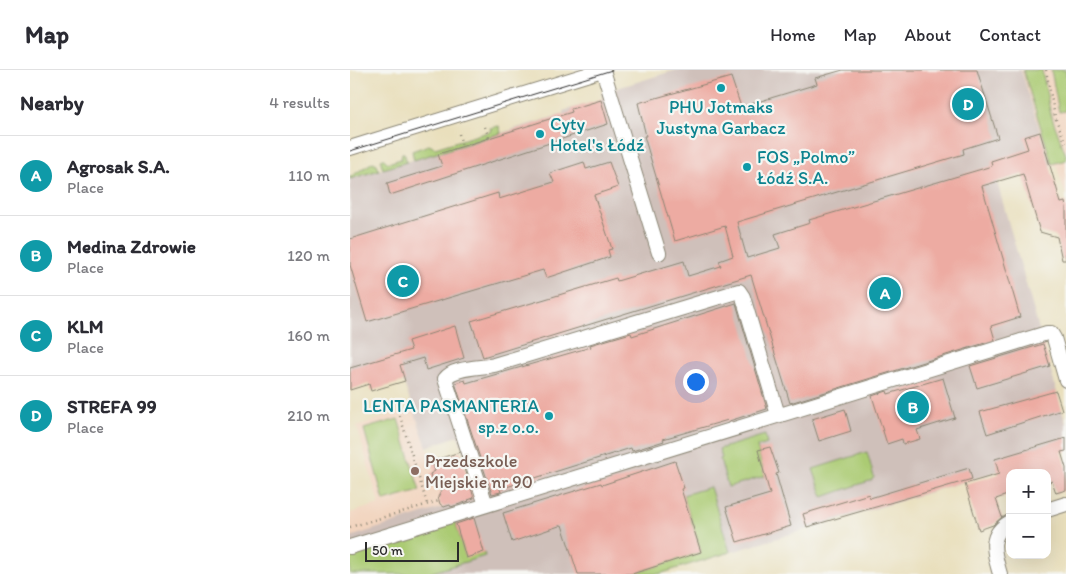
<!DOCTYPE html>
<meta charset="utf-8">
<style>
body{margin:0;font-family:Itim,sans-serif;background:#f2f2f3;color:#2b2b33}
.controls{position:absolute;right:15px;bottom:15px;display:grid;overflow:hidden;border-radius:10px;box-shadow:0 5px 20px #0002}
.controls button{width:45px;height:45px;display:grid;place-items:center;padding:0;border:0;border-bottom:1px solid #e1e1e2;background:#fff;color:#2b2b33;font:25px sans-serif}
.scale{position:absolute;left:15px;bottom:12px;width:94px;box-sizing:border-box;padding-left:5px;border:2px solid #2b2b2b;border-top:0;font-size:14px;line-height:18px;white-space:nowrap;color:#2b2b2b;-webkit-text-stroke:4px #f6f6f2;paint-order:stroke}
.you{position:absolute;left:345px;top:311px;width:18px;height:18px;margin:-12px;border:4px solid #fff;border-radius:50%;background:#1a73e8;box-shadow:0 0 0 8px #1a73e833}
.badge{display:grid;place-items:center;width:32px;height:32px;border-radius:50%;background:#2563eb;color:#fff;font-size:16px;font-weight:700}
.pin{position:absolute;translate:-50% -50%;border:2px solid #fff;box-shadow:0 1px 5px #0006}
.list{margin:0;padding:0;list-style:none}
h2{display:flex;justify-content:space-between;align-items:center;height:65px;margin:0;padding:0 20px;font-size:21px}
h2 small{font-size:16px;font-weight:400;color:#7c7c81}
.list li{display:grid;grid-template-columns:32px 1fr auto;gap:15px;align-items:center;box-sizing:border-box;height:80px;padding:0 20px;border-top:1px solid #e1e1e2}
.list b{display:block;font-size:19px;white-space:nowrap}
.list p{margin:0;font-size:16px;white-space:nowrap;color:#7c7c81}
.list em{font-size:16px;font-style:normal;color:#7c7c81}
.map{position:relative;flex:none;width:716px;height:504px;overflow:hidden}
header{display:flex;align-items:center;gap:30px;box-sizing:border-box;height:70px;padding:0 25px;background:#fff;border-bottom:1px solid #e1e1e2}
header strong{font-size:24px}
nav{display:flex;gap:28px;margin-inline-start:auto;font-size:18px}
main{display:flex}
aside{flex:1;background:#fff}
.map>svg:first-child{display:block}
.built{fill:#f2d4be}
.industrial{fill:#cfc0ba}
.green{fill:#abcb73;stroke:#6b7b4f}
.building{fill:#edaba2}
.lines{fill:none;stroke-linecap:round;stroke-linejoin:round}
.minor-casing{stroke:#8a8574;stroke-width:16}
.path{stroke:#8a8574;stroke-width:2.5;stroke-dasharray:1 4;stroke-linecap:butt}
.minor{stroke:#fff;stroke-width:14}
.tram{stroke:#2b2b2b;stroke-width:1}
.culture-dot{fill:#0f9aa8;stroke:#f6f6f2;stroke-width:2}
.education-dot{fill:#8d6e63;stroke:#f6f6f2;stroke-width:2}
.labels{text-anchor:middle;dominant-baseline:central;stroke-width:4.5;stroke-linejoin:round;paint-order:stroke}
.culture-label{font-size:18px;fill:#0d838f;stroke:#f6f6f2;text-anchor:start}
.education-label{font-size:18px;fill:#785e54;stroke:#f6f6f2;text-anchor:start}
</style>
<header>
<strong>Map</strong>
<nav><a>Home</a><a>Map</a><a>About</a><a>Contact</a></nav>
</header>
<main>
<aside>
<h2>Nearby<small>4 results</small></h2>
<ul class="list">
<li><span class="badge" style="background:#0f9aa8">A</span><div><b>Agrosak S.A.</b><p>Place</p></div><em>110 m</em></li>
<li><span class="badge" style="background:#0f9aa8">B</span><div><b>Medina Zdrowie</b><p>Place</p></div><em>120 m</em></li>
<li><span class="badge" style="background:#0f9aa8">C</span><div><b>KLM</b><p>Place</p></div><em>160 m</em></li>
<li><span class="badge" style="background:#0f9aa8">D</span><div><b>STREFA 99</b><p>Place</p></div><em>210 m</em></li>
</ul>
</aside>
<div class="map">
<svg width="716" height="504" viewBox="0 0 716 504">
<rect width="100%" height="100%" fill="#f6f6f2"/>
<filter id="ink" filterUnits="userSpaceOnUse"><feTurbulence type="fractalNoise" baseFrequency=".02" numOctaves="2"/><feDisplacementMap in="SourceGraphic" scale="10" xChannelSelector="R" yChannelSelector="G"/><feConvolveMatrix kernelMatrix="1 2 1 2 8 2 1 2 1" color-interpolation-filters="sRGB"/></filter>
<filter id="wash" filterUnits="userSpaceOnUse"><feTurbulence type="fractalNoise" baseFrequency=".0096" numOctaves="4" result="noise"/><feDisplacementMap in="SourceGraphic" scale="20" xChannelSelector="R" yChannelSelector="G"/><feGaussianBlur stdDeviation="1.12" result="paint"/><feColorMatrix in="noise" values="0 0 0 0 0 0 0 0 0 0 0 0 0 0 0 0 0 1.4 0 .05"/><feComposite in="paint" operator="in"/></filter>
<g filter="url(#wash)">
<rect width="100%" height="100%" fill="#e9dfbc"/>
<path class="built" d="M671,0H716V126L706,95L701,96Z
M63,338L82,391L110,382L120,413L125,412L130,429L0,469V443L29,434L7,356Z"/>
<path class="industrial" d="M326,0H671L701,96L647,112L716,354V381L309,504H0V467L129,426L108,366L77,377L53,311L0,310V109L213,44V41L251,30L253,29L251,23Z"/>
<path class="green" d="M673,0H692L701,45L716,85V90L702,94Z
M701,0H716V41L709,42Z
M149,56L151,63L64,90L62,81L79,75L85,78L141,61L140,58Z
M52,83H54L57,92L33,99L31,92L32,89H34L38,93L51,89Z
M23,92L27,94L29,100L0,109V107Z
M48,349L70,421L34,431L14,359Z
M415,365L417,374L407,377L415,406L378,417L370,389L372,388L369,379Z
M517,382L524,407L522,410L473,427L463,399Z
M360,417L380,482L309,504H282L351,482L333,425Z
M105,451L116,487L134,482L135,486L77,504H0V481Z"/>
<g id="blocks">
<path class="building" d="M493,0H627L648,68L613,79L614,84L387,152L397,188L430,178L425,164L460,153L459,150L642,96L641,91L678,79L674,67L690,62L711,133L715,132L716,138V190H712L707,167L690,162L673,104L632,116L670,247L641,256L645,270L440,333L401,205L133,287L121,251L266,208L267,211L334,191L338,206L371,196L369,191L383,186L375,156L325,171L294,66H296L288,33L381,7L391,37L467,14L465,8Z
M251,30L258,54L40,125L37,113L92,96L88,84L222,42L221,39Z
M234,92L236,99L259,92L268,117L244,125L262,179L258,180L260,187L196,208L193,200L17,252L0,195V169L148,123L149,129L204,112L200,103Z
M386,233L417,339L379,351L378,350L313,369L314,371L282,381L281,378L150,419L151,422L142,424L105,313L115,310L116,313L241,277L240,275L281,263L282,266Z
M105,256L114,288L76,300L73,288L50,295L55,311L21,321L19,314L0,320V298L61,280L58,271Z
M693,274L700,296L627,318L620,296Z
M593,308L605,348L567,360L570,369L553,374L552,369L537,374L522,326L537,321L538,324Z
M706,321L712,340L637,364L630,342Z
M495,339L501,361L469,371L462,349Z
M716,368V381L711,382L716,398V420L706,423L702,411L697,413V403H660V424L646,429L652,447L643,455L629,460L615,414L649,404L645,389Z
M420,377L429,403L426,404L441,456L387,472L376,437L420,424L408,380Z
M110,382L124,428L118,430L119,431L101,437L100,435L94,437L90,434L88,427L97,410L83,414L80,404L85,401L82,391Z
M325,391L334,418L331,419L351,482L282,504H228L212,455L162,472L153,443L251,413L252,415Z
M619,398L622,409L457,457L453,444L519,424L520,428Z
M124,448L134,482L116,488L106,454Z"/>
</g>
</g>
<g filter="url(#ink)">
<use href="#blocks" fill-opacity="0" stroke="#8a8574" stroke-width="1"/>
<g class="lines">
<defs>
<path id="minor" d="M253,0L309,183
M0,78L252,0
M136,435L96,312L95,309C103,297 131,298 144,295L389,221L393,227L428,345
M697,440L716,434
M0,477L697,263H701L704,268L716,310
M650,504C644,483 637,465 660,452"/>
</defs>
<use href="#minor" class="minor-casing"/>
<path class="path" d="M696,0L705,47L716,74
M135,57L139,68
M109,64L112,76
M50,346L77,434
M0,457L89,431"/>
<use href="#minor" class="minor"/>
<path class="tram" d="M0,81L262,0"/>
</g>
</g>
<g class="culture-dot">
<circle cx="371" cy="18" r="5"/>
<circle cx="190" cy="64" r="5"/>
<circle cx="397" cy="97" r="5"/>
<circle cx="199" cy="346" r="5"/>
</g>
<circle class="education-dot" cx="65" cy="401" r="5"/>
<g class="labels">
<g class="culture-label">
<text x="371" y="37" text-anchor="middle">PHU Jotmaks<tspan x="371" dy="21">Justyna Garbacz</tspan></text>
<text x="200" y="54">Cyty<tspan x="200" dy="21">Hotel's Łódź</tspan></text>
<text x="407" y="87">FOS „Polmo”<tspan x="407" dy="21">Łódź S.A.</tspan></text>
<text x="189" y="336" text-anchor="end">LENTA PASMANTERIA<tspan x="189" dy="21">sp.z o.o.</tspan></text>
</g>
<g class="education-label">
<text x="75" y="391">Przedszkole<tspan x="75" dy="21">Miejskie nr 90</tspan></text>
</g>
</g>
</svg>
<div class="controls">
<button>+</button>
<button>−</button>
</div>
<div class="scale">50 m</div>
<div class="you"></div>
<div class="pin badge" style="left:535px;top:223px;background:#0f9aa8">A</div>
<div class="pin badge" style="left:563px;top:337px;background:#0f9aa8">B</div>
<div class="pin badge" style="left:53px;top:211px;background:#0f9aa8">C</div>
<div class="pin badge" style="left:618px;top:34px;background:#0f9aa8">D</div>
</div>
</main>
